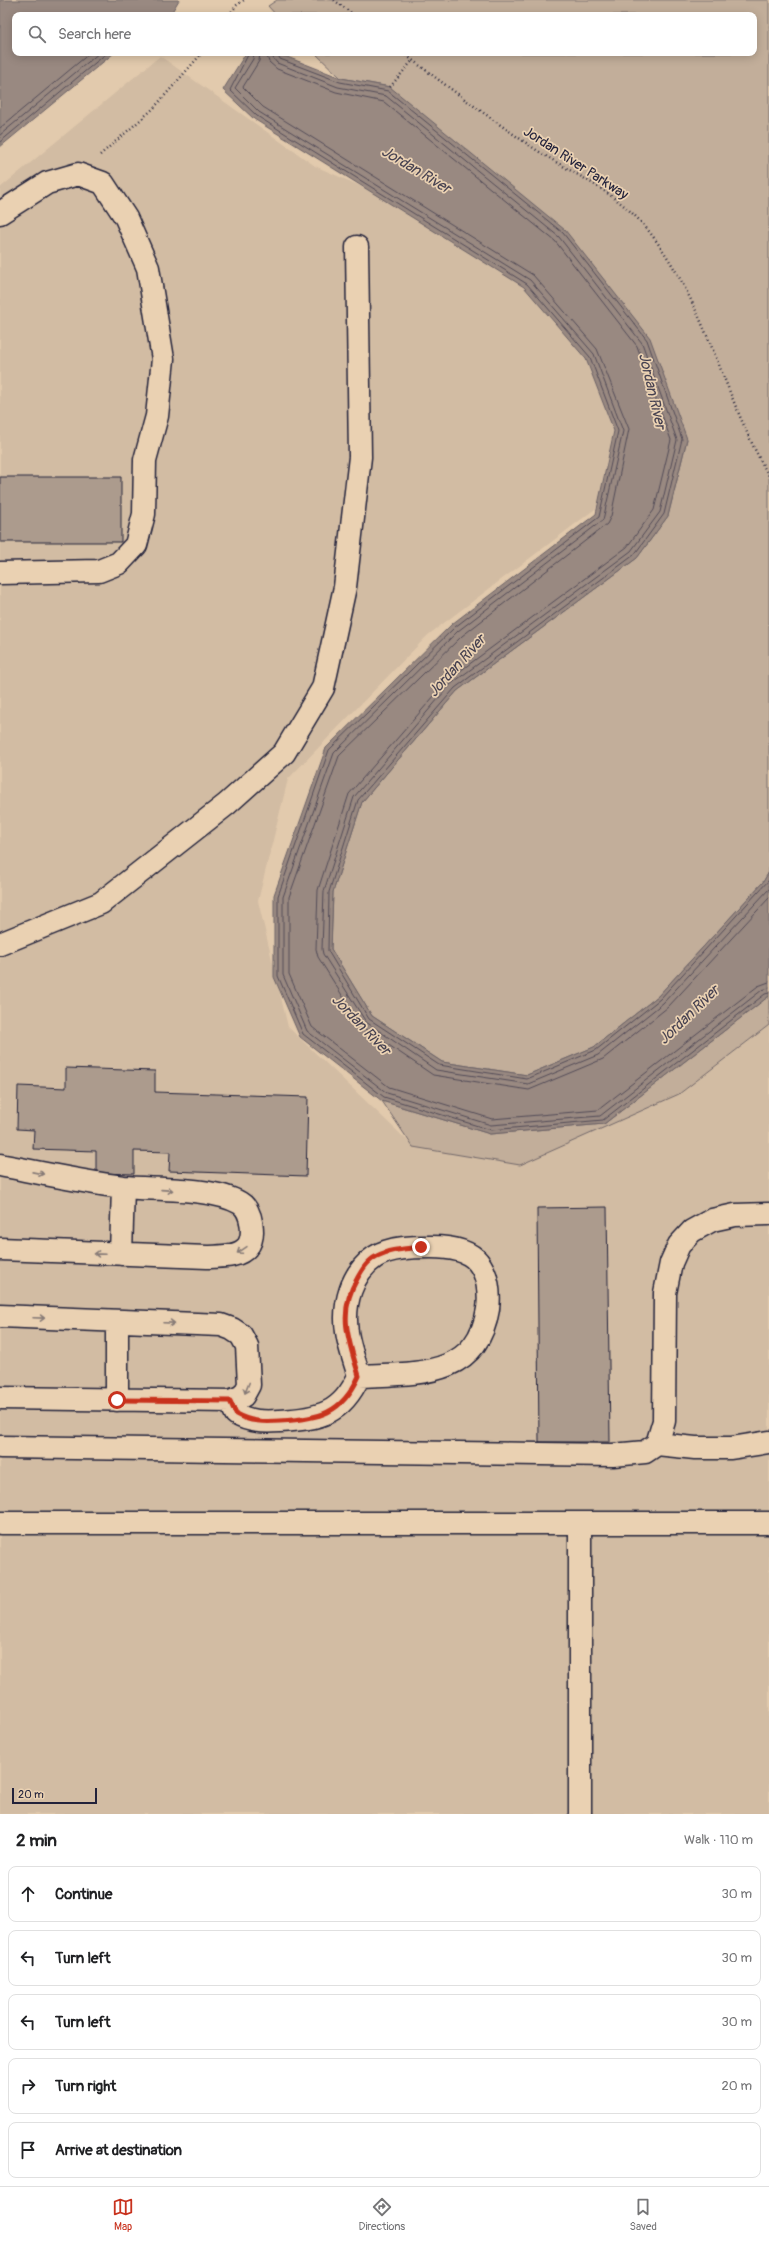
<!DOCTYPE html>
<meta charset="utf-8">
<style>
body{margin:0;font-family:Pangolin,sans-serif;background:#f6f6f6;color:#202124}
.scale{position:absolute;left:12px;bottom:10px;width:85px;box-sizing:border-box;padding-left:4px;border:2px solid #22223b;border-top:0;font-size:11px;line-height:14px;white-space:nowrap;color:#22223b;-webkit-text-stroke:3px #ead1b2;paint-order:stroke}
.stop{position:absolute;width:12px;height:12px;margin:-9px;border:3px solid #c8321e;border-radius:50%;background:#fff}
.stop.end{background:#c8321e;border-color:#fff;box-shadow:0 1px 4px #0008}
.list{margin:0;padding:0;list-style:none}
h2{display:flex;justify-content:space-between;align-items:center;height:52px;margin:0;padding:0 16px;font-size:17px}
h2 small{font-size:13px;font-weight:400;color:#757577}
.list li{display:grid;grid-template-columns:26px 1fr auto;gap:12px;align-items:center;box-sizing:border-box;height:56px;margin:0 8px 8px;padding:0 8px;border:1px solid #e0e0e0;border-radius:8px}
.list b{display:block;font-size:15px;white-space:nowrap}
.list em{font-size:13px;font-style:normal;color:#757577}
.icon{flex:none;width:22px;height:22px;fill:none;stroke:currentColor;stroke-width:2;stroke-linecap:round;stroke-linejoin:round}
.map{position:relative;flex:none;width:769px;height:1814px;overflow:hidden}
.search{position:absolute;background:#fff;box-shadow:0 2px 10px #0003;left:12px;right:12px;top:12px;height:44px;display:flex;align-items:center;gap:10px;box-sizing:border-box;padding:0 14px;border-radius:8px;color:#757577;font-size:15px}
.sheet{height:372px;background:#fff}
nav{display:flex;justify-content:space-around;align-items:center;box-sizing:border-box;height:56px;border-top:1px solid #e0e0e0;background:#fff;font-size:11px;color:#757577}
nav a{display:grid;justify-items:center;gap:2px}
nav .on{color:#c8321e}
.map>svg:first-child{display:block}
.built{fill:#d2bca3}
.green{fill:#c2ae9a;stroke:#72686a}
.water{fill:#998981;stroke:#696065}
.lines{fill:none;stroke-linecap:round;stroke-linejoin:round}
.shore{stroke:#524b57;stroke-width:1}
.building{fill:#ac9b8d;stroke:#22223b}
.minor-casing{stroke:#22223b;stroke-width:25}
.path{stroke:#22223b;stroke-width:2.5;stroke-dasharray:1 3;stroke-linecap:butt}
.minor{stroke:#ead1b2;stroke-width:22}
.oneway{stroke:#867a76}
.route{stroke:#c8321e;stroke-width:5}
.labels{text-anchor:middle;dominant-baseline:central;stroke-width:3.5;stroke-linejoin:round;paint-order:stroke}
.street-label{font-size:14px;fill:#22223b;stroke:#ead1b2}
.water-label{font-size:15px;font-style:italic;fill:#464150;stroke:#ead1b2}
</style>
<div class="map">
<svg width="769" height="1814" viewBox="0 0 769 1814">
<rect width="100%" height="100%" fill="#e2caad"/>
<filter id="ink" filterUnits="userSpaceOnUse"><feTurbulence type="fractalNoise" baseFrequency=".025" numOctaves="2"/><feDisplacementMap in="SourceGraphic" scale="8" xChannelSelector="R" yChannelSelector="G"/><feConvolveMatrix kernelMatrix="1 2 1 2 8 2 1 2 1" color-interpolation-filters="sRGB"/></filter>
<g filter="url(#ink)">
<path class="built" d="M160,56L315,166L453,227L572,325L648,469L428,635L288,779L258,901L288,1027L414,1147L679,1094L769,1025V1814H0V188Z"/>
<path class="green" d="M277,0H769V872L763,882L658,996L594,1047L527,1075L442,1062L372,1016L331,949L333,892L362,802L457,691L637,558L668,516L687,439L390,87L341,78L315,53H754V15H276L268,6Z
M769,996V1025L679,1094L520,1165L413,1147L382,1101L490,1134L604,1124Z"/>
<path class="water" d="M0,0H179L170,15H15V53H114L0,147Z
M246,53H277L341,78L390,87L565,230L650,338L687,439L668,516L637,558L457,691L362,802L333,892L331,949L372,1016L442,1062L527,1075L594,1047L658,996L763,882L769,872V996L604,1124L490,1134L382,1101L300,1037L274,977V895L326,748L452,624L596,514L614,431L586,359L524,287L254,119L223,90Z"/>
<g class="lines">
<path class="shore" d="M249,53L230,90L257,116L527,284L590,357L618,431L599,517L455,627L329,750L278,896V976L303,1034L384,1097L491,1130L603,1120L765,994L769,993
M254,53L253,59L235,88L259,112L530,280L594,354L623,431L603,520L458,631L334,753L283,897V975L307,1031L387,1093L491,1125L600,1116L762,990L769,988
M260,53L259,61L243,87L263,107L533,275L597,349L629,429L611,516L607,524L462,636L339,756L289,897V974L312,1027L389,1087L492,1119L598,1110L758,986L769,982
M266,53L269,62L277,69L336,92L384,102L555,241L637,346L671,440L654,510L627,547L448,680L349,794L318,890L316,949L318,957L362,1027L433,1075L529,1090L603,1059L668,1007L769,898
M272,53L273,58L277,63L338,87L386,96L559,237L642,343L677,440L660,512L631,551L451,684L354,797L324,891L322,949L323,954L366,1022L436,1070L528,1084L598,1055L663,1003L769,889
M277,53L280,59L340,82L388,91L563,233L647,340L682,439L664,514L634,555L455,688L358,800L329,892L328,951L369,1019L439,1065L527,1079L596,1050L660,999L769,880
M0,128L90,53
M0,135L99,53
M0,142L107,53"/>
</g>
<path class="building" d="M0,477H121V542H0Z
M66,1068L155,1071V1092L308,1097L306,1176L169,1171L170,1152L134,1151V1174L96,1173V1151L33,1149L34,1130L17,1129L18,1086L66,1088Z
M607,1207L610,1442H539L537,1208Z"/>
<g class="lines">
<defs>
<path id="minor" d="M0,213L47,183L78,174L103,183L126,218L148,268L163,359L157,416L145,460L144,514L136,545L119,563L99,571L0,573
M0,944L101,903L227,804L284,753L323,688L345,587L360,457L357,247
M0,1165C41,1173 82,1182 123,1187C156,1190 213,1187 240,1203C252,1210 256,1237 247,1247C238,1258 220,1256 207,1257L0,1249
M121,1254L123,1187
M0,1316L221,1325L232,1329L241,1335L247,1346L249,1385L243,1396L230,1401L0,1398
M117,1400V1321
M230,1401L236,1414C250,1422 264,1422 280,1421C319,1419 342,1414 359,1376C415,1373 477,1379 488,1309C490,1294 488,1274 478,1262C468,1249 447,1247 431,1247C414,1247 390,1247 375,1257C351,1273 343,1305 347,1332C349,1347 355,1362 359,1376
M657,1444L664,1421L665,1293L671,1263L679,1245L692,1231L712,1220L735,1215L769,1214
M0,1447L613,1455L645,1452L657,1444L695,1448H731L769,1442
M0,1523H769
M580,1523V1814"/>
</defs>
<use href="#minor" class="minor-casing"/>
<path class="path" d="M334,0L354,15
M229,15L237,5L244,0
M403,53C448,87 492,120 538,151C585,181 623,194 657,242C708,313 726,401 769,476
M390,87L413,60
M100,155L153,109L202,53"/>
<use href="#minor" class="minor"/>
</g>
<defs><path id="oneway-shaft" d="M-6 0H5M1.5-3L5.5 0L1.5 3" fill="none" stroke-width="1.6" stroke-linecap="round" stroke-linejoin="round"/></defs>
<g class="oneway">
<use href="#oneway-shaft" transform="translate(38 1173) rotate(11)"/>
<use href="#oneway-shaft" transform="translate(167 1190) rotate(4)"/>
<use href="#oneway-shaft" transform="translate(242 1250) rotate(146)"/>
<use href="#oneway-shaft" transform="translate(100 1254) rotate(-178)"/>
<use href="#oneway-shaft" transform="translate(39 1318) rotate(2)"/>
<use href="#oneway-shaft" transform="translate(169 1323) rotate(2)"/>
<use href="#oneway-shaft" transform="translate(247 1388) rotate(112)"/>
</g>
</g>
<g class="lines" filter="url(#ink)">
<path class="route" d="M117,1400L230,1401L236,1414C250,1422 264,1422 280,1421C319,1419 342,1414 359,1376C349,1341 337,1313 357,1279C362,1270 367,1261 377,1256C390,1249 406,1249 421,1247"/>
</g>
<g class="labels">
<g class="street-label">
<text transform="translate(576 163) rotate(33)">Jordan River Parkway</text>
</g>
<g class="water-label">
<text transform="translate(416 170) rotate(31)">Jordan River</text>
<text transform="translate(652 391) rotate(77)">Jordan River</text>
<text transform="translate(457 666) rotate(-48)">Jordan River</text>
<text transform="translate(689 1015) rotate(-44)">Jordan River</text>
<text transform="translate(361 1025) rotate(46)">Jordan River</text>
</g>
</g>
</svg>
<div class="scale">20 m</div>
<div class="stop" style="left:117px;top:1400px"></div>
<div class="stop end" style="left:421px;top:1247px"></div>
<div class="search"><svg class="icon" aria-label="search" viewBox="0 0 24 24"><circle cx="10" cy="10" r="6"/><path d="M15 15l6 6"/></svg>Search here</div>
</div>
<section class="sheet">
<h2>2 min<small>Walk · 110 m</small></h2>
<ul class="list">
<li><svg class="icon" aria-label="ahead" viewBox="0 0 24 24"><path d="M12 20V5M6 11l6-6 6 6"/></svg><div><b>Continue</b></div><em>30 m</em></li>
<li><svg class="icon" aria-label="left" viewBox="0 0 24 24"><path d="M17 20v-9H6M10 6l-5 5 5 5"/></svg><div><b>Turn left</b></div><em>30 m</em></li>
<li><svg class="icon" aria-label="left" viewBox="0 0 24 24"><path d="M17 20v-9H6M10 6l-5 5 5 5"/></svg><div><b>Turn left</b></div><em>30 m</em></li>
<li><svg class="icon" aria-label="right" viewBox="0 0 24 24"><path d="M7 20v-9h11M14 6l5 5-5 5"/></svg><div><b>Turn right</b></div><em>20 m</em></li>
<li><svg class="icon" aria-label="arrive" viewBox="0 0 24 24"><path d="M6 21V4h12l-3 4 3 4H6"/></svg><div><b>Arrive at destination</b></div></li>
</ul>
</section>
<nav>
<a class="on"><svg class="icon" aria-label="map" viewBox="0 0 24 24"><path d="M3 6l6-2 6 2 6-2v14l-6 2-6-2-6 2zM9 4v14M15 6v14"/></svg>Map</a>
<a><svg class="icon" aria-label="directions" viewBox="0 0 24 24"><path d="M12 3l9 9-9 9-9-9zM9 14v-3h6M13 9l2 2-2 2"/></svg>Directions</a>
<a><svg class="icon" aria-label="saved" viewBox="0 0 24 24"><path d="M7 4h10v16l-5-4-5 4z"/></svg>Saved</a>
</nav>
